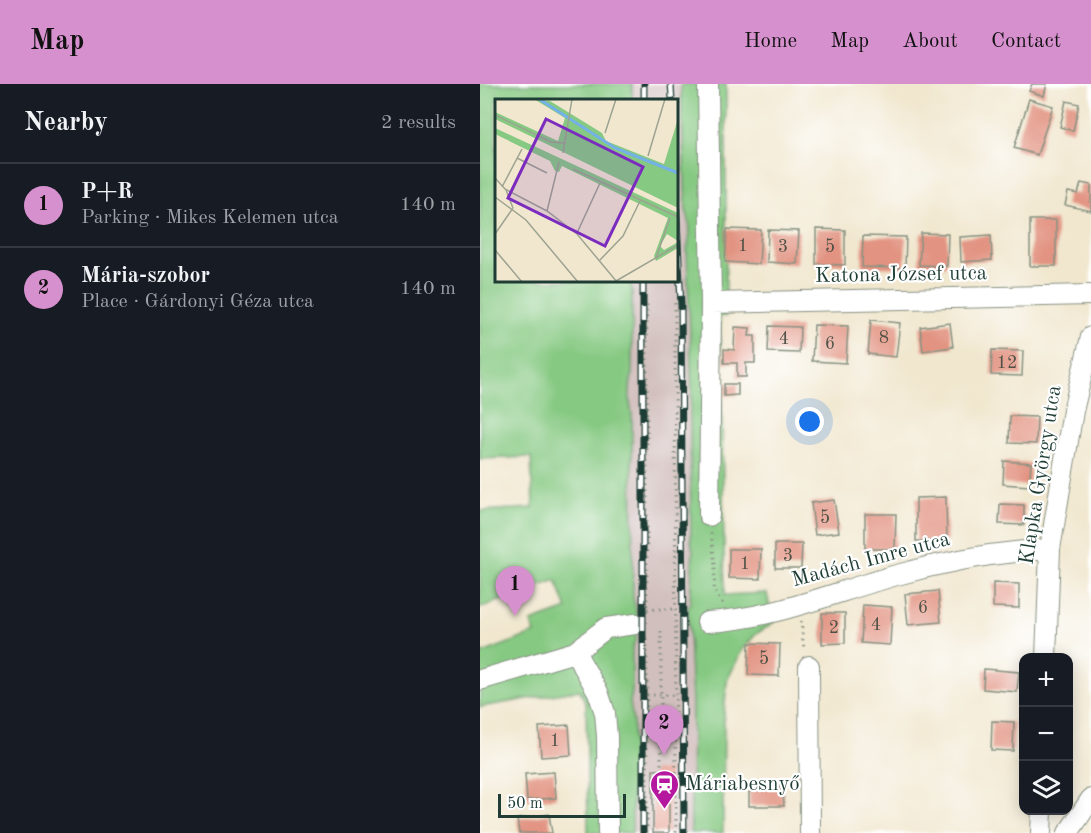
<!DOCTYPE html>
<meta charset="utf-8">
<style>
body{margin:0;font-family:"Old Standard TT",serif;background:#242831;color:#f1f3f6}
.controls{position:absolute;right:18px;bottom:18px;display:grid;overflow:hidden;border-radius:12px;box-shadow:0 3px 15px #0003}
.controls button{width:54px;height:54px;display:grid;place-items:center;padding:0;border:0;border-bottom:2px solid #363941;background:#171b24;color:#f1f3f6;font:30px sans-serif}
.scale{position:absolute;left:18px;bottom:15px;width:128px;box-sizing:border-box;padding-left:6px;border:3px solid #1f3d34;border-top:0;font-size:16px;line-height:21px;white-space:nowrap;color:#1f3d34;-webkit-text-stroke:4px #fff;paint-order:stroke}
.you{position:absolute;left:330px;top:338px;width:21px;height:21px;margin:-15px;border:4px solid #fff;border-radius:50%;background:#1a73e8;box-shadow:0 0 0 9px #1a73e833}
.badge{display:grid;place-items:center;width:39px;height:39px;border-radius:50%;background:#d690ce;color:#111;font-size:20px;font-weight:700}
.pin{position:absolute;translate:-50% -50px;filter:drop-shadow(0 2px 3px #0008)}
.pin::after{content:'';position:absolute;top:32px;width:21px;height:18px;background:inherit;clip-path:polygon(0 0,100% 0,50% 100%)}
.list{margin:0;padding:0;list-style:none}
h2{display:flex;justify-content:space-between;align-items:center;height:78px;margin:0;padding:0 24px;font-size:26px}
h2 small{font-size:20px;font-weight:400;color:#9ea1a6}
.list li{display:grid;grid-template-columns:39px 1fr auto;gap:18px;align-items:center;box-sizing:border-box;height:84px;padding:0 24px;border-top:2px solid #363941}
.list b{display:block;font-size:22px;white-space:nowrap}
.list p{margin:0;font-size:20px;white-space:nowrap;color:#9ea1a6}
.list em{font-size:20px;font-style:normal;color:#9ea1a6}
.icon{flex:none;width:33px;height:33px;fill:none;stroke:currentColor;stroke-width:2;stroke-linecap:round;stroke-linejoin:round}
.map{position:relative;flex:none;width:611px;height:749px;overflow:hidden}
header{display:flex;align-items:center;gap:36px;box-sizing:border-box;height:84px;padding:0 30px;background:#d690ce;color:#111}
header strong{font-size:28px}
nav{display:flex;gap:33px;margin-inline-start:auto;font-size:21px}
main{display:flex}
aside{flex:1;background:#171b24}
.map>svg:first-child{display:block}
.industrial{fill:#d1bfbd}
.green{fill:#86c982;stroke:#52835b;stroke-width:1.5}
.building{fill:#e29381}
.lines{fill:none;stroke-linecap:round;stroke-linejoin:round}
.minor-casing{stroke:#889282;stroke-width:22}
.path{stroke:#889282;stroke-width:3;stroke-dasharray:1.5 4.5;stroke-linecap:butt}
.minor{stroke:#fff;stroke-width:20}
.rail-casing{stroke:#1f3d34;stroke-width:7}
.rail{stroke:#fff;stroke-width:4.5;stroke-dasharray:14;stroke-linecap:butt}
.labels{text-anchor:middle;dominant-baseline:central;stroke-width:4.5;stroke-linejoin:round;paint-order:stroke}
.number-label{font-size:18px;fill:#505247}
.street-label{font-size:21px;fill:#1f3d34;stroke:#fff}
.poi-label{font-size:21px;fill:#1f3d34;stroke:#fff;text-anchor:start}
.inset-river{fill:none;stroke:#74b1e7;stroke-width:3}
.inset-road{fill:none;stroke:#9da391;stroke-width:1.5}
.view{fill:#7b2cbf;fill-opacity:0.15;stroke:#7b2cbf;stroke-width:3}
.inset-edge{fill:none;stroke:#1f3d34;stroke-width:3}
</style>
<header>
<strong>Map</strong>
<nav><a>Home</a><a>Map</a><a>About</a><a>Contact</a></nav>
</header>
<main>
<aside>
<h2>Nearby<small>2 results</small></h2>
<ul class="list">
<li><span class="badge">1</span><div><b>P+R</b><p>Parking · Mikes Kelemen utca</p></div><em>140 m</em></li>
<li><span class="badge">2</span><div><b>Mária-szobor</b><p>Place · Gárdonyi Géza utca</p></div><em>140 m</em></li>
</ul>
</aside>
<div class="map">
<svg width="611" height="749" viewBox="0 0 611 749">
<rect width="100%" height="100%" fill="#fff"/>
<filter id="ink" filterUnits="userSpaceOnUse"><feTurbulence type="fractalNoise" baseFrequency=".0167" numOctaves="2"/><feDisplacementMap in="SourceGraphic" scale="12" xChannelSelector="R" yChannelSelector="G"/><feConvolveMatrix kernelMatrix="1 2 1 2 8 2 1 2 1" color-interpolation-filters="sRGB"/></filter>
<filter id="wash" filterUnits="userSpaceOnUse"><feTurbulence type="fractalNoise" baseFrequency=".008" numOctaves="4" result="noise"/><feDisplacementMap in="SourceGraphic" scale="24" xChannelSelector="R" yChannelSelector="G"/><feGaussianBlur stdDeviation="1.35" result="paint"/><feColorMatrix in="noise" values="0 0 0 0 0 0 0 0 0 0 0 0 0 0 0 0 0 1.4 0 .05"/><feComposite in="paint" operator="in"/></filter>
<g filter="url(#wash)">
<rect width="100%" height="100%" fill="#f1e7cf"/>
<path class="industrial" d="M152,0H201L206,126L210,135V155L207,166L212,309L210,328L211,457L213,467L210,518L208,525L212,619L211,749H152L153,638L150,618L152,608V563L156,555V526L153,514L152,331L150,322V301L152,291V204L149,197L196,196V16H152Z"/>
<path class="green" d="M0,0H152V16H16V196L149,197L152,204V291C149,305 149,318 152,331L153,514L156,526V555L152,564V608L150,618L153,638L152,749H108L106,620L100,606L0,623V570L55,549L51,538L87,525L76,496L0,524V427L53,424L51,373L0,375Z
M201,0H246V232H240L245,511L287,509L293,539L276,550L262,566L247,597L244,630L243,749H211L212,619L208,525L210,518L213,467L211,457L210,328L212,309L207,166C211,152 211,139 206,126Z"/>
<g id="blocks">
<path class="building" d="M552,0H567L564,12L549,7Z
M549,15L573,22L557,71L534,64Z
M586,17L599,20L593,47L580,43Z
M601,99L611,101V127L585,121L588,108L598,110Z
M550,136H576V182H550Z
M247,145L281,146L279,180L245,178Z
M336,145L365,146V181L336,180Z
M288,146L319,147L317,180L287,178Z
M441,149L468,150L467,182L439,181Z
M511,151L512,176L481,178L480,153Z
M383,152L426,153L425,184L382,183Z
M391,236L420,239L416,273L388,270Z
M470,239L473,263L443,267L440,243Z
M334,241L368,242L366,279L332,277Z
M289,242L320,243L319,269L288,268Z
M255,243L270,244L269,252H275V279H266V293H257V279H244V265L254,266Z
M512,266L543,267L542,292L511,291Z
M244,300H258V311L244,312Z
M530,332L557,333L556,360L529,359Z
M524,377L551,379L549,402L523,400Z
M466,413L467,457H436V414Z
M354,416L359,448L335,451L331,419Z
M520,420L544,421V441L519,440Z
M385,430H416L415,465H385Z
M295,460H322L321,484H295Z
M249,465H281L280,495L249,494Z
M513,499L539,500V524L513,523Z
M458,507L461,538L428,541L425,510Z
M383,521L412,523L410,561L381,559Z
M342,529H365V559L342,560Z
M269,559L300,560L299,592L268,591Z
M504,585L539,588L537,608L503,605Z
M512,637L534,638L533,667L511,666Z
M89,641L91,671L61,673L59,643Z
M173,686H189V749H173Z
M74,688L76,714L47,716L45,690Z
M300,698V708H303L304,722H269V708H274V699Z
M69,730L72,749H39L37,735Z"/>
</g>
</g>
<g filter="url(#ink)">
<use href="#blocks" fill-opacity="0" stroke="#889282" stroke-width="1.5"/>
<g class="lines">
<defs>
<path id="minor" d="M228,0L231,219L229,432
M231,219L611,211
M227,538C293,535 354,508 417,491C466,477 518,468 570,465
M95,568L118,608L125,629L127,653L128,749
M566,574L570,465L593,327L611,253
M329,582L330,749
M0,596L95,568L126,544L155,540
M561,749L562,726
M588,749L611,715"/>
</defs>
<use href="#minor" class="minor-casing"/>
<path class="path" d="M195,219L196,749
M231,449L235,481L234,507L243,520
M167,525H196
M167,528V219
M321,537L324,566
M181,547V686
M167,611H196
M167,749V553"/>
<use href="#minor" class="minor"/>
<defs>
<path id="rail" d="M191,0L192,16
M164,16V0
M196,114L201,221L204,749
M163,196V749"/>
</defs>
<use href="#rail" class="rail-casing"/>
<use href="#rail" class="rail"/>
</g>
</g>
<defs>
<symbol id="station-pin" viewBox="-11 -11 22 30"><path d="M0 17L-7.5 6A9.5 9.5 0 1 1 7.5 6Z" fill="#b5179e" stroke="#fff"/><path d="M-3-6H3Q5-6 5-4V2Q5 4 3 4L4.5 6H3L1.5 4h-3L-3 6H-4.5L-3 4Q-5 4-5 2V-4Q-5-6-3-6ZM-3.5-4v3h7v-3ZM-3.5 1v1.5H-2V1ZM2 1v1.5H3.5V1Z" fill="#fff"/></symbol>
</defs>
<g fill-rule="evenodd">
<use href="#station-pin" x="168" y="684" width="33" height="45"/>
</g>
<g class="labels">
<g class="number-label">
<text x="263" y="162">1</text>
<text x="303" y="163">3</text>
<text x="350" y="163">5</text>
<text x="404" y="254">8</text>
<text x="304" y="255">4</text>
<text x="350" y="260">6</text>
<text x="527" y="279">12</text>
<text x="345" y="434">5</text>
<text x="308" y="472">3</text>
<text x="265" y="480">1</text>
<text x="443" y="524">6</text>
<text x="396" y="541">4</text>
<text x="354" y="544">2</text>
<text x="284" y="575">5</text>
<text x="75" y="657">1</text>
</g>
<g class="street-label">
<text transform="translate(421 191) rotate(-1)">Katona József utca</text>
<text transform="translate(561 391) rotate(-81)">Klapka György utca</text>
<text transform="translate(391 476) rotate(-15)">Madách Imre utca</text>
</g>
<g class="poi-label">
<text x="205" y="700">Máriabesnyő</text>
</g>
</g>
<g transform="translate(15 15)">
<rect width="183" height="183" fill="#f1e7cf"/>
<path d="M39,0L55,2L107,34L111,42L169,65L183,20V109L0,20V13L63,42L70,19ZM0,29L183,114V142L172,135L165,147L169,151L183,143V149L161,162L159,157L173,119L67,67L64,73L60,72L55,62L0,35Z" fill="#86c982"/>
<path class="inset-river" d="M44,0L120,49L183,74"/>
<path class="inset-road" d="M0,16L56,43L69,44M110,34L121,0M68,54L77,0M153,57L170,0M22,59L52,74M78,70L183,118M0,79L10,90L52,112L82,135L122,183M7,88L27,50M11,91L18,109M0,98L31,121L83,183M52,112L64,63M82,134L105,84M0,135L18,109M0,151L27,183M161,159L175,119M105,161L128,137L145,102M121,182L183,146"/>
<path class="view" d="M51,20L148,68L110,147L13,99Z"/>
<rect width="183" height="183" class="inset-edge"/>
</g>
</svg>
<div class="controls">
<button>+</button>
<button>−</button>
<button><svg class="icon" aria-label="layers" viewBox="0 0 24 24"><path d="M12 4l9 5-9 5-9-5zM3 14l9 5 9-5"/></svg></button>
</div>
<div class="scale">50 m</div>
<div class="you"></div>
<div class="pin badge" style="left:35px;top:532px">1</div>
<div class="pin badge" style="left:184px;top:671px">2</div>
</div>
</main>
